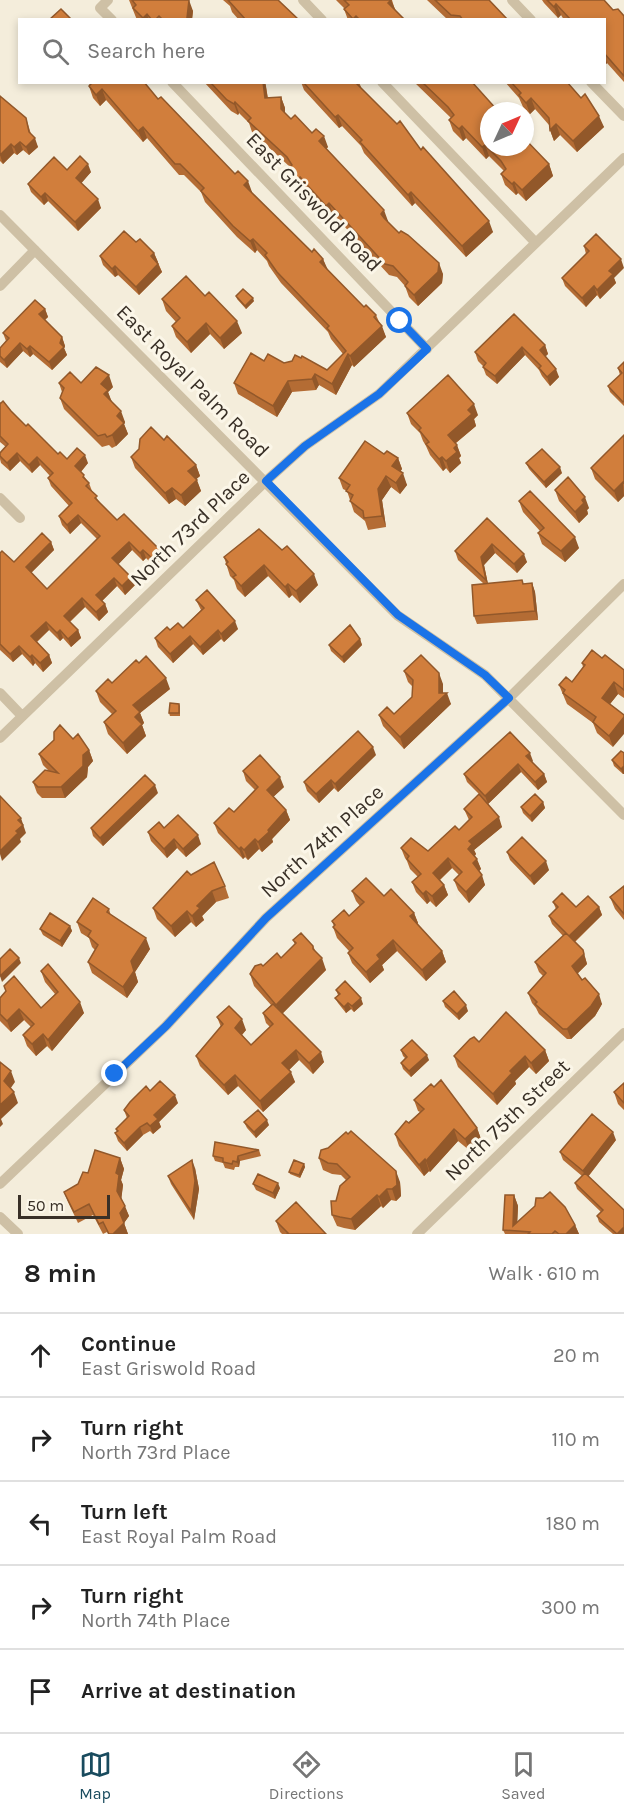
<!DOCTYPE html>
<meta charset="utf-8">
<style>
body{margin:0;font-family:Karla,sans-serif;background:#f2f2f2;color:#222}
.compass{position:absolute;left:480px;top:102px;width:54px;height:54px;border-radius:50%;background:#fff;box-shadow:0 3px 9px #0003;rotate:46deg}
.scale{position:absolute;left:18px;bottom:15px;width:92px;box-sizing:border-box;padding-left:6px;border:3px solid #393027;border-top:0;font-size:16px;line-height:21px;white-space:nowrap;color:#393027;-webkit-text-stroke:4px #fbf6e8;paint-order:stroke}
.stop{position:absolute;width:18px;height:18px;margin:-14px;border:4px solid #1a73e8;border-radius:50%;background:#fff}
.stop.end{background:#1a73e8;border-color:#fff;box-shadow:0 2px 6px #0008}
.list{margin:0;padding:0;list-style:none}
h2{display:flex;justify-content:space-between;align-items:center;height:78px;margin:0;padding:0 24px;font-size:26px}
h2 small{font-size:20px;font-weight:400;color:#767676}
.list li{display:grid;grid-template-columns:39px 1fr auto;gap:18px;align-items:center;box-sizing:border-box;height:84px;padding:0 24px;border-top:2px solid #e0e0e0}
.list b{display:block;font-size:22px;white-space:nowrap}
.list p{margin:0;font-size:20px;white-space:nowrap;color:#767676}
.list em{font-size:20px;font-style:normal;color:#767676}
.icon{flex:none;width:33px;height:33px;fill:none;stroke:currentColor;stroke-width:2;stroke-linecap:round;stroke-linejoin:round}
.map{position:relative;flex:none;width:624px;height:1234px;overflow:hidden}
.search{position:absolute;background:#fff;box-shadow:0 3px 9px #0003;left:18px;right:18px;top:18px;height:66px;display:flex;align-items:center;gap:15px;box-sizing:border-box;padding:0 21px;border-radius:0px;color:#767676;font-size:22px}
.sheet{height:498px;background:#fff}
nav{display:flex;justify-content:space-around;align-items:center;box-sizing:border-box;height:84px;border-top:2px solid #e0e0e0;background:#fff;font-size:16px;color:#767676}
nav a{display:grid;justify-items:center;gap:3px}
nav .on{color:#194b5e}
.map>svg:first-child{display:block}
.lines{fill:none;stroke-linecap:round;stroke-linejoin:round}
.minor{stroke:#cec0a5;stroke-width:10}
.wall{fill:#b46c34}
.shaded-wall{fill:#92582a}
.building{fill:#d17e3c;stroke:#92582a;stroke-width:1.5}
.route{stroke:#1a73e8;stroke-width:8}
.labels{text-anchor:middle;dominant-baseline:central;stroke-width:6;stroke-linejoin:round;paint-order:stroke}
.street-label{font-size:21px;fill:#393027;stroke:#fbf6e8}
</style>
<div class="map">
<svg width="624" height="1234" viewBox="0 0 624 1234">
<rect width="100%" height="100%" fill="#f4eddb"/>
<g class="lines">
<path class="minor" d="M108,0L100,8L112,20
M303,0L322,20
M512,0L531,20
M172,82L427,349
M382,82L535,242
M591,82L624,116
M0,215L397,615L485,675L624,815
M0,286L35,250
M0,498L20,518
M0,693L22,716
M0,738L266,481L305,446L379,394L624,158
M0,1184L166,1026L266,918L509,698L624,584
M0,1217L18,1234
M417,1234L624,1033"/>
</g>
<path class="wall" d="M129,0H184L193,11L192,19L198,20H137Z
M223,0H278L299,20H239L232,12L230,6Z
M336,0H392L395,10L405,20H348L344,9H345Z
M427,0H489L508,20H448Z
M542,0H604L613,10L624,16V82L607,63L604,66V20H564L561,15L558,18L544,3Z
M87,82H146L145,84L158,99L252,192L251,193L312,252L323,259L327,270L364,307L376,315L386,337L354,367L352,365L336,395L319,385L316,390L292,392L277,417L238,394L234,383L264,361L327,370L343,354L331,339L328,332L281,283L269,266L267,261L257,250L255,253L237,237L205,202L201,192L184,175H179L147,138L143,142L106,100L100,106L93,98L89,86L90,85Z
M204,82H265L268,98L281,97L285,108V113L291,119L312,133L328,147L326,149L388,221L387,222L399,233L443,274L442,283L418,306L409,297L405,286L397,277L389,275L333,214L330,217L304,188L302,191L292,180L288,170L290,167L252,132L249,123L239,113L238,115L231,111Z
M301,82H359L361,87L360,88L421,150L493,232L466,257L415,203L412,206L364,153L361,146L342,126L339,128L304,90Z
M414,82H472L489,111L549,164L553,176L526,201L518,193L516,195L505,185L501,174L504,171L489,156L486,159L466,138L463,141L453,131L449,120L451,118Z
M505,82H567L604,127L577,152L560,135L554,141L550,130L549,125L535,109L530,114L523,107L519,98Z
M0,96L26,118L31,134L38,147L29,155L23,150L17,155L14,153L3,164L0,161Z
M67,170L91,172L81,183L101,208L78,231L48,201L44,205L31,192L28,184Z
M136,242L154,253L162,272L139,295L118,275L115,277L103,265L100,256Z
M584,246L614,278L616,283L600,299L597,295L586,307L565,286L562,278L586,254Z
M236,296L254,301L246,309L237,299Z
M162,299L242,333L224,349L210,334L191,353L176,337L172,326L176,322L166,311Z
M45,309L48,317L45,320L62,337L65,346L64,348L67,355L52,370L33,354L30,357L23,351L7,368L0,362V348L6,341L3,333Z
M545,345L548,354L545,356L559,377L550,386L542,376L539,370L525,355L497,384L486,375L483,367V366L478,361L475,352Z
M624,362V406L610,392L608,386L620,375L618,368Z
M59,383H81L113,387L108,392L111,401L125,422L124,424L128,434L116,446L112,448L109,445L102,447L64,409L60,398L62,392Z
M0,403L58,454L67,459L88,463L81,472L89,483L92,491L100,503L117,520L160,550L163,558L155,567L146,558L143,561L132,550L118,564L131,577L135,585L125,595L117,586L102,601L105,604L108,612L99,621L85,607L70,622L78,630L81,638L71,647L63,638L60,641L49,630L37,642L49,655L52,663L43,672L35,663L33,666L22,654L13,662L0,650V553L14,562L51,542L54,550L31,573L47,589L97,539L81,523L70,534L62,525L59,516L69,506L51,486L48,478L50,476L40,465L32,473L20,461L10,471L1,463L0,459V453L6,447L0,442Z
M407,413L478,415L474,419L476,426L456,443L461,456L459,458L461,463L450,473L446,468L443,471L430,455L426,446L423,441L420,433L411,424Z
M624,435V496L618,502L595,479L591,468Z
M164,440L196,465L200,476L196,479L201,491L185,506L176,499L169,504L135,468L131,457Z
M384,454L398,458L402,469L400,472L407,485L400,494L391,487L382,500L386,527L368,530L365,521L354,512L347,491L343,489L339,478Z
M526,463L562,473L546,488L529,469Z
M555,490L589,508L587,510L588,514L579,523L559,501Z
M519,501L579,548L565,562L542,544L538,533L540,531L523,512Z
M487,518L527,562L517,573L495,553L484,565L488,584H523L532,583L535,592L538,620L477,624L474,616L484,584L458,560L455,551Z
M259,529L318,585L300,603L292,595L289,598L268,576L245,597L237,589L234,580L230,576L224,557Z
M196,600L238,629L224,642L221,639L203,655L193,644L173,663L158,647L155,638L170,630L183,628L201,610Z
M360,639L362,645L344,663L331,651L329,645Z
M602,658L624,670V698L618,694L610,704L613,747L597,733L593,723L567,704L559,685L572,682L583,667L582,663Z
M404,671L443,684V693L451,704L404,749L383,726L379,715L394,714L412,697L413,687L408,682Z
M112,683L170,689L140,713L144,723L142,725L146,736L127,754L108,734L104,722L112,714L100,702L96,691Z
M179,704L180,706V716H170L169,713Z
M73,739L89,750L93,761L88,767L87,777L65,798H42L37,793L33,782L49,771L43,765L39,754Z
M624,753V774H623L614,766L612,760Z
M376,755L338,792L334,788L319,803L307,791L304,782Z
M533,761L532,762L544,774L547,782L538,790L521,772L488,804L502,827L474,850L476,854L475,856L481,869L479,871L485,885L469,903L458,890L454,880L459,875L452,868L440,880L444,885L448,895L436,907L430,901L427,904L416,892L412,882L418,877L410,869L407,861L405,858L401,848L428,851L459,830L469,820L464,809L479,794L467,782L464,774Z
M243,771L284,787L273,797L286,810L290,820L272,839L273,842L262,852L259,849L248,860L245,857L243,859L218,833L214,823L234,812L255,790L246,781Z
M158,793L103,846L93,836L91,828Z
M543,802L545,808L532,822L523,813L521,807Z
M164,828L201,844L186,857L177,848L167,858L151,841L148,832Z
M507,852L549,870L534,885L510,860Z
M191,875L225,886L229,898L216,902L202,916L204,920L196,927L191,922L175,937L157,919L153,908Z
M624,886V920L615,909L610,897Z
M352,891L384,896L414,913L418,923L417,924L442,951L446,962L426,981L397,951L382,965L384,970L370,983L352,963L348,953L349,951L337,938L333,927L334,926L332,921L349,916L360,906L356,901Z
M553,902L576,907H599L602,915L575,942L583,950L587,964L577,974L602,1004L595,1016L571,1039H567L539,1014L536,1008L532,1003L528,993L543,976L539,972L535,962L563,936L552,924L549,916L556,909Z
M109,909L111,916L150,949L135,972L138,982L127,998L92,973L88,962L95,950L92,947L89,938L81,933L77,922Z
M70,926L72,931L62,947L43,935L40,929Z
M293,940L313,946L316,952L326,970L282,1014L324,1062L313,1074L299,1060L289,1070L295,1082L263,1112L238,1086L228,1095L200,1066L196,1056L221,1027L217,1017L246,1030L242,1035L251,1045L270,1027L266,1023L263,1013L271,1005L254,986L250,974L263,966L281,958L295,945Z
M41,971L84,1013L52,1051L47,1046L36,1056L27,1046L23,1035L31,1027L24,1020L11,1032L0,1021V998L6,991L4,986L41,1008L55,994L45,982Z
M336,990L363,1004L354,1012L351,1009L346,1013L338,1003L335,998L338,995Z
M443,1001L468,1011L459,1020L445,1007Z
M479,1042L545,1050L549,1061L536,1074L529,1067L515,1081L516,1084L497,1105L458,1067L454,1056Z
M401,1050L429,1060L411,1077L403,1069L401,1063L405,1058L403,1056Z
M624,1083V1110L618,1104L614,1092Z
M150,1091L178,1103L159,1122L161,1127L153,1134L150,1131L143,1135L127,1151L118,1141L115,1133L117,1132L116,1129L127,1118L124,1110Z
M414,1100L477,1128L481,1139L469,1150L458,1141L430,1172L429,1171L424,1176L399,1146L395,1134L420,1112L418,1111Z
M244,1122L269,1125L256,1138L247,1128Z
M616,1140L588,1177L624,1234H613L599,1222L597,1216L601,1212L577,1189L575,1183L582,1176L563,1160L560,1152Z
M259,1150L261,1156L240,1161L239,1167H235L234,1170L225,1168L223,1163L215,1161L213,1156Z
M120,1158L124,1169L121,1180L123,1185L121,1199L129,1216L124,1223L128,1234H108L107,1232L103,1234L93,1215L78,1223L68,1202L64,1192L78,1184L88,1173Z
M319,1158L400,1182L401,1196L396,1201L391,1200L383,1208L381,1206L355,1230L344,1228L337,1226L332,1215L336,1201L346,1180L341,1175L332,1174L323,1170Z
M304,1164L305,1167L300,1178L290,1174L289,1172Z
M195,1168L199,1189L194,1220L171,1184L168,1176Z
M253,1184L280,1188L275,1199L256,1190Z
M514,1195L518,1206L517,1222L575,1225L579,1234H505L503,1230Z
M276,1221L326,1234H282L280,1232Z"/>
<path class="shaded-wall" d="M189,0L193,11L192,20L187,18Z
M391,0L396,11L388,3Z
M556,4L561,15L558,18L554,7Z
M147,14L149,20H143V18Z
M604,55L607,63L604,66Z
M263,82H265L266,86L269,109L265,98Z
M102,89L106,100L100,106L96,95Z
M281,97L285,108V120L281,109Z
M531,98L535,109L530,114L526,103Z
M235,102L239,113L238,115L234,104Z
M338,115L342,126L339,128L335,117Z
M599,116L604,127L577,152L573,141Z
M556,124L560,135L554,141L550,130Z
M462,126L466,138L463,141L459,129Z
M143,127L147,138L143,142L138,131Z
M324,136L328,147L323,152L319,141Z
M35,138L38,147L29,155L26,147Z
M20,142L23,150L17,155L14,147Z
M11,144L14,153L3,164L0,155Z
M485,145L489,156L486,159L482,147Z
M88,164L91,172L79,186L76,178Z
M549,164L553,176L526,201L522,190Z
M300,177L304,188L302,191L298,180Z
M248,181L252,192L248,196L244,185Z
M514,182L518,193L516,195L512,184Z
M411,192L415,203L412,206L408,195Z
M45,193L48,201L44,205L41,197Z
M98,199L101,208L78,231L75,222Z
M329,203L333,214L330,217L326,206Z
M384,210L388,221L385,224L381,214Z
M489,221L493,232L466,257L462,246Z
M253,239L257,250L255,253L250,241Z
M154,253L158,262L154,265L151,256Z
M323,259L328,270L320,262Z
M621,259L624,268L614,278L616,283L600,299L597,290L609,271Z
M439,263L443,274L442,283L418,306L414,295Z
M158,264L162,272L139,295L136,287Z
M115,266L118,275L115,277L112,269Z
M594,286L597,295L586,307L582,298Z
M253,298L254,301L246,309L245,306Z
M45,309L48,317L42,322L39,314Z
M237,321L242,333L224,349L220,338Z
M206,323L210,334L191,353L187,342Z
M382,326L386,337L354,367L350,356Z
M62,337L65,346L64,348L67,355L52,370L49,362Z
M20,343L23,351L7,368L4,360Z
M545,345L548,354L543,359L540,350Z
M30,346L33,354L30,357L27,349Z
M522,347L525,355L497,384L495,376Z
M348,354L352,365L336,395L332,384Z
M556,369L559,377L550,386L547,377Z
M315,374L319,385L316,390L312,379Z
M109,375L113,387L108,392L112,402L109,405L101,384Z
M288,381L292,392L277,417L273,406Z
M474,404L478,415L474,419L476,426L452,446L448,435L468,410Z
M121,411L125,422L124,424L128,434L116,446L112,435L117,416Z
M457,445L461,456L459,458L461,463L450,473L446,461L454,448Z
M17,453L20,461L10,471L7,463Z
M85,455L88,463L78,475L75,466Z
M37,457L40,465L32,473L29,465Z
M442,457L446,468L443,471L439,459Z
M398,458L402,469L396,477L392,466Z
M196,465L200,476L192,483L188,471Z
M560,467L562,473L546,488L544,482Z
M403,473L407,485L400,494L396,483Z
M386,476L391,487L382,500L386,527L382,516L378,489Z
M197,480L201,491L185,506L181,495Z
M623,482L624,496L618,502L614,491Z
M172,488L176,499L169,504L165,493Z
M585,497L589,508L587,510L588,514L579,523L575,512L582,500Z
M78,515L81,523L70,534L67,525Z
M575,537L579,548L565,562L561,551Z
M51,542L54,550L29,575L26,567Z
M129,542L132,550L116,567L112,558Z
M492,544L495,553L484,565L489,589L486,580L481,557Z
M143,550L146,558L143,561L140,553Z
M160,550L163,558L155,567L152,558Z
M524,554L527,562L517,573L514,564Z
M264,565L268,576L245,597L241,586Z
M314,574L318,585L300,603L296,591Z
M131,577L135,585L125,595L122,586Z
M114,578L117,586L99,604L96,595Z
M532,583L535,592L538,620L535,611Z
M288,584L292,595L289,598L285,587Z
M82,598L85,607L67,624L64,616Z
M105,604L108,612L99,621L96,612Z
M235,621L238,629L224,642L221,634Z
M46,622L49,630L34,644L31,636Z
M60,630L63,638L60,641L57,633Z
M78,630L81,638L71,647L68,639Z
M218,630L221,639L203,655L200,647Z
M190,636L193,644L173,663L170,654Z
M360,639L362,645L344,663L342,657Z
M19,646L22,654L13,662L10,654Z
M32,655L35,663L33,666L30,657Z
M49,655L52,663L43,672L40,663Z
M439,673L443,684V696L447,693L451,704L404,749L400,737L439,693Z
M166,678L170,689L140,713L144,723L142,725L146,736L127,754L123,743L135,717L133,705Z
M614,682L618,694L606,709L602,698Z
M624,717V734L613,747L609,736Z
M373,747L376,755L338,792L335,784Z
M89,750L93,761L88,767L87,777L65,798L61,787L83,755Z
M530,753L533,761L529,764L526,756Z
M518,764L521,772L488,804L485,796Z
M624,766V774H623L621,769Z
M544,774L547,782L538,790L535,782Z
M280,777L284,787L270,800L267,790Z
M331,780L334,788L319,803L316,794Z
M155,785L158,793L103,846L100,838Z
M543,802L545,808L532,822L530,816Z
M286,810L290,820L272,839L273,842L262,852L258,842L268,830Z
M499,817L502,827L474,850L476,854L471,859L468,849L469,841Z
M21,818L26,833L20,839L21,842L2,861L0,854V851L16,831L18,820Z
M198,835L201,844L186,857L183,849Z
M174,839L177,848L167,858L164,849Z
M255,839L259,849L248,860L244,850Z
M241,847L245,857L243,859L239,849Z
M448,858L452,868L436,883L433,873Z
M477,859L481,869L477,873L473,863Z
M546,861L549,870L534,885L530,876Z
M482,875L485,885L469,903L466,892Z
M444,885L448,895L436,907L432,896Z
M212,891L216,902L202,916L204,920L196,927L192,916L197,906Z
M426,891L430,901L427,904L423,894Z
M599,907L602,915L572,944L569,936Z
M187,911L191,922L175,937L171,926Z
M414,913L418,923L414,927L410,916Z
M70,926L72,931L62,947L60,941Z
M146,938L150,949L135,972L138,982L127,998L123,987L131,961Z
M393,940L397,951L382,965L384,970L370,983L366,972L377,955Z
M583,950L587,964L575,976L572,966Z
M442,951L446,962L426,981L422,970Z
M19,958L21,963L2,982L0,976Z
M322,958L326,970L280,1016L276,1005Z
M599,994L602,1004L595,1016L571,1039L567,1029Z
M361,998L363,1004L354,1012L352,1006Z
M80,1002L84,1013L52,1051L48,1040Z
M348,1003L351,1009L346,1013L344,1007Z
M466,1005L468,1011L459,1020L457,1014Z
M19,1009L24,1020L11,1032L7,1021Z
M242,1019L246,1030L239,1038L235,1028Z
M43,1034L47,1046L36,1056L32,1044Z
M296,1050L299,1060L286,1073L282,1063Z
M545,1050L549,1061L536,1074L531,1063Z
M321,1052L324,1062L313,1074L309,1063Z
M427,1055L429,1060L411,1077L409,1071Z
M525,1056L529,1067L515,1081L516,1084L497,1105L493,1094L510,1071Z
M11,1071L15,1082L8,1092L4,1081Z
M291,1072L295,1082L263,1112L260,1101Z
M235,1075L238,1086L228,1095L224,1085Z
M14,1092L18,1103L1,1119L3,1124L0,1127V1105Z
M175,1095L178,1103L159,1122L161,1127L153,1134L150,1126L154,1115Z
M267,1120L269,1125L256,1138L254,1132Z
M140,1127L143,1135L127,1151L124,1143Z
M477,1128L481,1139L469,1150L465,1139Z
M454,1129L458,1141L430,1172L426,1161Z
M613,1132L616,1140L586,1179L583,1171Z
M238,1156L240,1161L239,1167L237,1162Z
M120,1158L124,1169L121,1180L123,1185L121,1202L117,1191L116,1173Z
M425,1159L429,1171L424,1176L419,1165Z
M192,1160L195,1168L199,1189L194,1220L191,1211Z
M304,1164L305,1167L300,1178L299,1175Z
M396,1171L400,1182L401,1196L396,1201L392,1189Z
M278,1183L280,1188L275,1199L273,1193Z
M387,1189L391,1200L383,1208L379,1197Z
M377,1195L381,1206L355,1230L351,1219Z
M514,1195L518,1206L517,1231L513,1226Z
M125,1206L129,1216L124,1223L128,1234H113L120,1213Z
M575,1225L579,1234H566Z
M624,1227V1234H617Z"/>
<path class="building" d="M132,0H189L187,18L198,20H163L159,16L155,20H152L147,14L143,18L133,8L136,5Z
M228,0H278L299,20H246Z
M344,0H391L388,3L405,20H360L356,16L353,19L344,9L349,5Z
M435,0H489L508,20H463L460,16L451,15Z
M547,0H604L613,10L618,9L624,16V76L604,53V20H571L556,4L554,7Z
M61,9L70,18L68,20H49Z
M93,82H144L158,99L161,97L235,174L238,171L248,181L244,185L312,252L314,249L323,259L320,262L364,307L366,305L376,315L374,317L382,326L350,356L348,354L332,384L315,374L312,379L288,381L273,406L234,383L251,353L264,361L268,354L284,363L292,361L295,355L301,358L302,356L327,370L346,351L327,328L329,326L277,272L265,255L267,253L253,239L250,241L233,226L201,191L204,188L180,164H175L143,127L138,131L102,89L96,95L89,86Z
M210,82H263L265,98L281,97V109L291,119L295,115L312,133L316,129L324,136L319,141L384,210L381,214L384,218L399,233L401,231L408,235L439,263L438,272L414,295L405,286L408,282L393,266L385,264L329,203L326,206L300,177L298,180L288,170L292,165L287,157L248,121L251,118L235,102L234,104L227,100Z
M303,82H355L397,124L400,121L421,150L423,147L489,221L462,246L411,192L408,195L360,142L362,140L338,115L335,117Z
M422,82H472L498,111H489V147H525V139L549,164L522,190L514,182L512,184L501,174L506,169L501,161L485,145L482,147L462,126L459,129L449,120L454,115L448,107Z
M511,82H567L581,98L585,94L599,116L573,141L556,124L550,130L549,118L531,98L526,103L519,95L521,93Z
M0,96L26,118L29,132L35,138L26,147L20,142L14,147L11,144L0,155Z
M80,156L88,164L76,178L98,199L75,222L45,193L41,197L28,184L54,157L67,170Z
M124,231L136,242L140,239L154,253L151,256L158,264L136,287L115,266L112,269L100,256Z
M596,234L621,259L609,271L613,274L597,290L594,286L582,298L562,278L589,251L584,246Z
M186,276L205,296L209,292L237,321L220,338L206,323L187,342L172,326L180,318L162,299Z
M243,289L253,298L245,306L236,296Z
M35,300L45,309L39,314L62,337L60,343L64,347L49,362L30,346L27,349L20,343L4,360L0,356V348L9,338L3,333Z
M514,314L545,345L540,350L556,369L547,377L539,368L541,366L522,347L495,376L483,367L486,363L475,352Z
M624,362V401L623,402L608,386L622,373L618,368Z
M96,367L109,375L101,384L108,390L104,394L121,411L117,416L124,423L112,435L107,437L105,434L98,436L60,398L64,388L59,383L70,372L81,383Z
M448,375L474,404L468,410L472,414L448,435L457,445L454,448L457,452L446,461L442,457L439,459L426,444L429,442L419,430L421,428L407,413Z
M3,401L11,411L26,426L28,424L58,454L60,452L67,459L77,448L85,455L75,466L84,475L83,477L89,483L86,486L97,496L95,498L117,520L124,514L160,550L152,558L143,550L140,553L129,542L112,558L131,577L122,586L114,578L96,595L105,604L96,612L82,598L64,616L78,630L68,639L60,630L57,633L46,622L31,636L49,655L40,663L32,655L30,657L19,646L10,654L0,644V553L2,551L14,562L42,533L51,542L26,567L47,589L100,536L78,515L67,525L59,516L72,503L48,478L53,473L37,457L29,465L17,453L7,463L0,456V453L8,444L0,436V403H1Z
M151,427L164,440L167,436L196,465L188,471L197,480L181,495L172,488L165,493L131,457L139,449L140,439Z
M624,435V483L623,482L614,491L591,468Z
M365,441L384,454L387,451L398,458L392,466L403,473L396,483L386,476L378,489L382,516L364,518L363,511L350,501L353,495L346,491L350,485L339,478Z
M542,449L560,467L544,482L526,463Z
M568,477L585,497L582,500L584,503L575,512L555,490Z
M530,491L575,537L561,551L538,533L544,528L519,501Z
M487,518L524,554L514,564L492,544L481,557L486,580L455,551Z
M259,529L282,550L287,546L314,574L296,591L288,584L285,587L264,565L241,586L233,577L236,575L226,564L228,562L224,557Z
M522,580L523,584L532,583L535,611L474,616L472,585Z
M207,590L235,621L221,634L218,630L200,647L190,636L170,654L155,638L167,627L170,630L178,623L183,628L204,608L196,600Z
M350,625L360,639L342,657L329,645Z
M592,650L602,658L605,655L624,670V690L614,682L602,698L624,715V717L609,736L593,722L596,717L563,693L565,690L559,685L566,677L572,682L585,665L582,663Z
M421,655L439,673V693H447L400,737L379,715L387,707L394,714L412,697L413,680L404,671Z
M146,656L166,678L133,705L140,712L135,717L142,724L123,743L104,722L116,711L96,691L108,679L112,683L136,660L139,663Z
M170,703L179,704V713H169Z
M60,725L73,739L78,734L89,750L83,755V766L61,787H38L33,782L45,770L58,773L39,754L54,740V732Z
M358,731L373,747L335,784L331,780L316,794L304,782Z
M510,732L530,753L526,756L544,774L535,782L518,764L485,796L464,774Z
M621,751L624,753V766L621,769L612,760Z
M260,755L280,777L267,790L286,810L268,830L269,832L258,842L255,839L244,850L241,847L239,849L214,823L229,808L234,812L258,787L243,771Z
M145,775L155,785L100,838L91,828Z
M479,794L499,817L469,841L472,844L468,849L477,859L473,863L482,875L466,892L454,880L462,872L448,858L433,873L444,885L432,896L426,891L423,894L412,882L421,874L407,859L409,856L401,848L411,838L428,851L455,826L459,830L472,817L464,809Z
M535,794L543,802L530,816L521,807Z
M0,796L21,818L18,820L23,825L16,831L18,833L0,851Z
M178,815L198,835L183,849L174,839L164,849L148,832L159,822L164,828Z
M522,837L546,861L530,876L507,852Z
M214,862L225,886L212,891L197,906L200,908L192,916L187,911L171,926L153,908L187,871L191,875Z
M366,878L384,896L391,889L414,913L410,916L442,951L422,970L393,940L377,955L380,959L366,972L348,953L353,948L333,927L335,925L332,921L344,910L349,916L364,902L352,891Z
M624,886V914L610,897Z
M562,893L576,907L588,896L599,907L569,936L549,916L558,907L553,902Z
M93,898L109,909L107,912L146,938L131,961L134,971L123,987L88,962L98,945L88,936L91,931L77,922Z
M50,913L70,926L60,941L40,929Z
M301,933L313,946V949L322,958L276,1005L250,974L255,966L261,964L263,966L277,953L281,958L296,943L293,940Z
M566,933L583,950L584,954L572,966L582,980L585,978L599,994L591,1006L567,1029H563L535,1004L537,1002L528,993L546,973L535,962Z
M10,949L19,958L0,976V959Z
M48,964L80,1002L48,1040L43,1034L32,1044L23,1035L34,1024L19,1009L7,1021L0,1014V998L6,991L4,986L14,976L41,1008L58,992L41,971Z
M345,981L361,998L352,1006L348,1003L344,1007L335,998L340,994L336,990Z
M454,991L466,1005L457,1014L443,1001Z
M273,1004L321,1052L309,1063L296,1050L282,1063L291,1072L260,1101L235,1075L224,1085L196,1056L223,1024L217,1017L229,1006L242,1019L235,1028L251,1045L273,1024L263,1013Z
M506,1012L545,1050L531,1063L525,1056L510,1071L512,1073L493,1094L454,1056L470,1039L474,1037L479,1042Z
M412,1040L427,1055L409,1071L401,1063L407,1057L401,1050Z
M0,1062L11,1071L4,1081L14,1092L0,1105Z
M441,1080L477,1128L465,1139L454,1129L426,1161L425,1159L419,1165L395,1134L406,1121L409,1123L424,1109L414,1100L431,1084L434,1087Z
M160,1081L175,1095L154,1115L158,1119L150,1126L147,1123L140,1127L124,1143L115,1133L118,1131L116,1129L129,1116L124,1110L130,1102L146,1086L150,1091Z
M624,1083V1103L614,1092Z
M258,1110L267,1120L254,1132L244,1122Z
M592,1114L613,1132L583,1171L560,1152Z
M351,1131L396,1171L397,1185L392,1189H387L379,1197L377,1195L351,1219L340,1217L332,1215L331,1201H336L340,1186L350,1177L337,1164L328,1163L319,1158L321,1150L328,1148L346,1132L348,1134Z
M215,1142L259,1150L238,1156L237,1162L233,1161L232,1164L223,1162V1158L213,1156Z
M95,1150L120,1158L116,1173L119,1175L117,1191L125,1206L120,1213L124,1223L113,1234H109L103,1222L99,1224L89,1204L74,1212L64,1192L78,1184L83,1172L88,1173Z
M192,1160L195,1181L191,1211L168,1176Z
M294,1160L304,1164L299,1175L289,1172Z
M585,1173L624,1210V1227L617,1234L597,1216L603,1210L575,1183Z
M258,1174L278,1183L273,1193L253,1184Z
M550,1192L565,1207L575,1225L566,1234H559L555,1231L552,1234H528L530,1232L503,1230L505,1195H514L513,1226L535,1206L536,1198H543Z
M296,1202L326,1234H287L288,1233L276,1221Z"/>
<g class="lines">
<path class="route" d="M115,1074L166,1026L266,918L509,698L485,675L398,615L266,481L305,446L379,394L427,349L400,321"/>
</g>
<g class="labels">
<g class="street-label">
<text transform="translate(314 202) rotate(46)">East Griswold Road</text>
<text transform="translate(193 381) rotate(45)">East Royal Palm Road</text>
<text transform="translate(190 528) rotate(-44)">North 73rd Place</text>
<text transform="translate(322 841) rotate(-42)">North 74th Place</text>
<text transform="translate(507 1120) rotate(-44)">North 75th Street</text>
</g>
</g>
</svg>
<svg class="compass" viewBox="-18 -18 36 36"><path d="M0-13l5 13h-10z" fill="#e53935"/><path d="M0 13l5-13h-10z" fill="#767676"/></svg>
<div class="scale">50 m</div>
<div class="stop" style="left:400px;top:321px"></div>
<div class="stop end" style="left:115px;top:1074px"></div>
<div class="search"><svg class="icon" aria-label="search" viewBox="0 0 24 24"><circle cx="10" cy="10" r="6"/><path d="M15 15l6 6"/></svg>Search here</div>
</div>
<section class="sheet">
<h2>8 min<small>Walk · 610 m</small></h2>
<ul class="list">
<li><svg class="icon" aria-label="ahead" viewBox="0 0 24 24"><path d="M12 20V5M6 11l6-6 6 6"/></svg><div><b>Continue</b><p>East Griswold Road</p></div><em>20 m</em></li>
<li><svg class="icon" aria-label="right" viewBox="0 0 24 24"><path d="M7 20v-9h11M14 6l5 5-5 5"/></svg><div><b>Turn right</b><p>North 73rd Place</p></div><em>110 m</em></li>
<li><svg class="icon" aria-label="left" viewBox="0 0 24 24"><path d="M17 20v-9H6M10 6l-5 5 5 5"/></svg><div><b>Turn left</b><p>East Royal Palm Road</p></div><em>180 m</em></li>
<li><svg class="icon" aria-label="right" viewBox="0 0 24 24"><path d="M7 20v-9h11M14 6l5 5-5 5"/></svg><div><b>Turn right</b><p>North 74th Place</p></div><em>300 m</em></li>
<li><svg class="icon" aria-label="arrive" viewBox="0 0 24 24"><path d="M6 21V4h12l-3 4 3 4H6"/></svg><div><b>Arrive at destination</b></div></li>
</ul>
</section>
<nav>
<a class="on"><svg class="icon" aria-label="map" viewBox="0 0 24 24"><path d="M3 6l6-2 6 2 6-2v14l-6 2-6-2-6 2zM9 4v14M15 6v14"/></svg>Map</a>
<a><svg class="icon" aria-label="directions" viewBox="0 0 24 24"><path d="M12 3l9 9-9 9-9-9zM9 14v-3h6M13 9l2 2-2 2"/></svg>Directions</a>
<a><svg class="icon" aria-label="saved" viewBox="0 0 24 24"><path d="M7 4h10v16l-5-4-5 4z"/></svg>Saved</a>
</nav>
